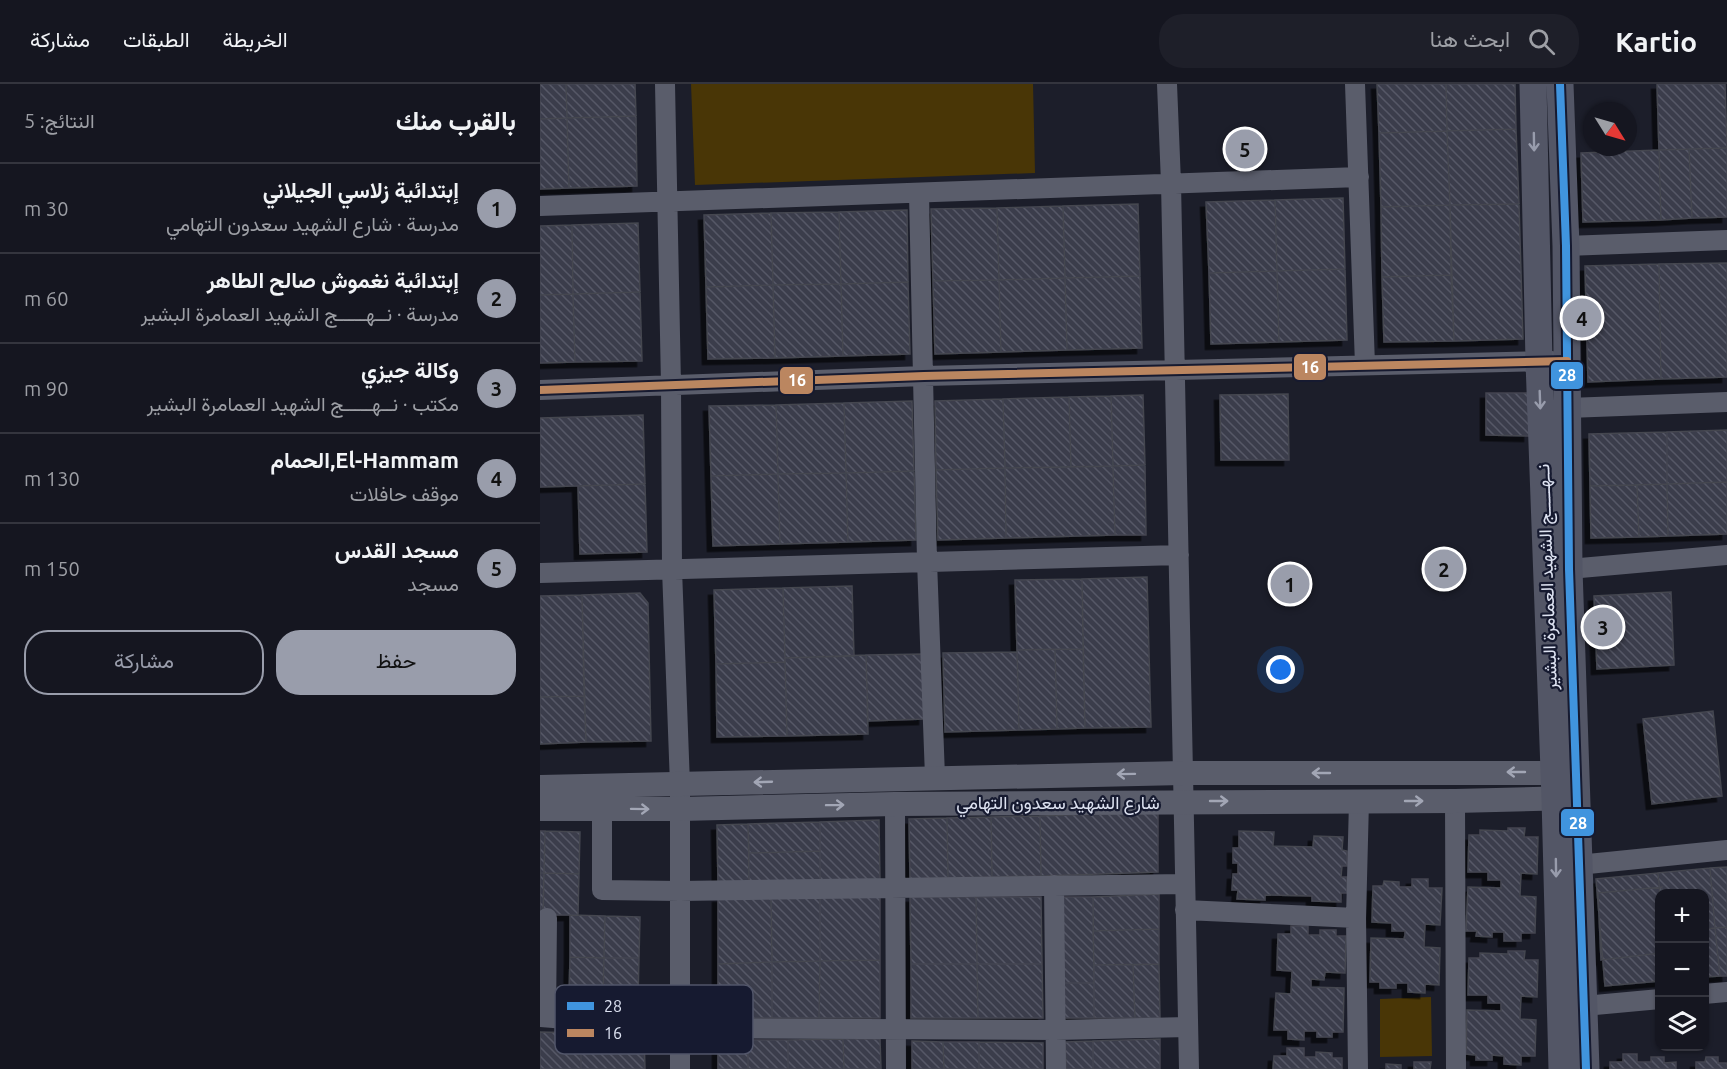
<!DOCTYPE html>
<html lang="ar">
<meta charset="utf-8">
<style>
body{margin:0;font-family:Ubuntu,Vazirmatn,sans-serif;background:#1e1f29;color:#f1f3f6;direction:rtl}
.controls{position:absolute;right:18px;bottom:18px;display:grid;overflow:hidden;border-radius:12px;box-shadow:0 2px 4px #0004}
.controls button{width:54px;height:54px;display:grid;place-items:center;padding:0;border:0;border-bottom:2px solid #34353e;background:#151620;color:#f1f3f6;font:30px sans-serif}
.compass{position:absolute;left:1043px;top:18px;width:54px;height:54px;border-radius:50%;background:#151620;box-shadow:0 2px 4px #0004;rotate:127deg}
.you{position:absolute;left:741px;top:586px;width:21px;height:21px;margin:-15px;border:4px solid #fff;border-radius:50%;background:#1a73e8;box-shadow:0 0 0 9px #1a73e833}
.badge{display:grid;place-items:center;width:39px;height:39px;border-radius:50%;background:#999dab;color:#111;font-size:20px;font-weight:700}
.pin{position:absolute;translate:-50% -50%;border:3px solid #fff;box-shadow:0 2px 6px #0006}
.list{margin:0;padding:0;list-style:none}
h2{display:flex;justify-content:space-between;align-items:center;height:78px;margin:0;padding:0 24px;font-size:26px}
h2 small{font-size:20px;font-weight:400;color:#9d9fa5}
.list li{display:grid;grid-template-columns:39px 1fr auto;gap:18px;align-items:center;box-sizing:border-box;height:90px;padding:0 24px;border-top:2px solid #34353e}
.list b{display:block;font-size:22px;white-space:nowrap}
.list p{margin:0;font-size:20px;white-space:nowrap;color:#9d9fa5}
.list em{font-size:20px;font-style:normal;color:#9d9fa5}
.actions{display:flex;gap:12px;padding:18px 24px}
.actions a{flex:1;padding:14px 0;border:2px solid #999dab;border-radius:24px;text-align:center;font-size:21px;color:#999dab}
.actions .main{background:#999dab;color:#111}
.icon{flex:none;width:33px;height:33px;fill:none;stroke:currentColor;stroke-width:2;stroke-linecap:round;stroke-linejoin:round}
.map{position:relative;flex:none;width:1187px;height:985px;overflow:hidden;direction:ltr}
header{display:flex;align-items:center;gap:36px;box-sizing:border-box;height:84px;padding:0 30px;background:#151620;border-bottom:2px solid #34353e}
header strong{font-size:28px}
nav{display:flex;gap:33px;margin-inline-start:auto;font-size:21px}
.search{width:420px;height:54px;background:#1e1f29;display:flex;align-items:center;gap:15px;box-sizing:border-box;padding:0 21px;border-radius:24px;color:#9d9fa5;font-size:22px}
main{display:flex}
aside{flex:1;background:#151620}
.map>svg:first-child{display:block}
.green{fill:#493606}
.building{fill:url(#building-back-hatch);stroke:#444650;stroke-width:1.5;filter:url(#shadow)}
.lines{fill:none;stroke-linecap:round;stroke-linejoin:round}
.minor{stroke:#5a5d6b;stroke-width:20}
.tertiary{stroke:#5a5d6b;stroke-width:24}
.secondary{stroke:#535666;stroke-width:27}
.bus-1-casing{stroke:#161a30;stroke-width:12}
.bus-2-casing{stroke:#161a30;stroke-width:12}
.bus-1{stroke:#4094de;stroke-width:8}
.bus-2{stroke:#bb8660;stroke-width:8}
.oneway{stroke:#989cac}
.oneway2{stroke:#a2a6b5}
.labels{text-anchor:middle;dominant-baseline:central;stroke-width:4.5;stroke-linejoin:round;paint-order:stroke}
.street-label{font-size:18px;fill:#dde2f1;stroke:#161a30}
.key{fill:#161a30;stroke:#52566a;stroke-width:1.5}
.key-label{font-size:16px;fill:#dde2f1}
.line-badge{stroke:#161a30;stroke-width:2}
.badge-label{font-size:16px;text-anchor:middle;font-weight:bold;fill:#fff}
</style>
<header>
<strong>Kartio</strong>
<div class="search"><svg class="icon" aria-label="search" viewBox="0 0 24 24"><circle cx="10" cy="10" r="6"/><path d="M15 15l6 6"/></svg>ابحث هنا</div>
<nav><a>الخريطة</a><a>الطبقات</a><a>مشاركة</a></nav>
</header>
<main>
<div class="map">
<svg width="1187" height="985" viewBox="0 0 1187 985">
<defs>
<pattern id="building-back-hatch" width="6" height="6" patternUnits="userSpaceOnUse" patternTransform="scale(1.5)"><rect width="6" height="6" fill="#3b3d4c"/><path d="M-1 5l2 2M0 0l6 6M5-1l2 2" fill="none" stroke="#575966"/></pattern>
<filter id="shadow"><feDropShadow dx="-5.5" dy="5.5" stdDeviation="0" flood-color="#0009"/></filter>
</defs>
<rect width="100%" height="100%" fill="#1c1e2a"/>
<path class="green" d="M151,0H493L495,89L155,101Z
M891,913L892,972L840,973V915Z"/>
<path class="building" d="M0,0H26L27,34L0,35Z
M26,0H95L96,32L27,34Z
M837,0H906L907,47L839,49Z
M906,0H975L976,45L907,47Z
M1117,0H1185L1187,64L1119,66Z
M96,32L97,102L29,104L27,34Z
M27,34L29,104L0,105V35Z
M976,45L979,120L910,121L907,47Z
M907,47L910,121L841,123L839,49Z
M1187,64V133L1152,134L1149,65Z
M1149,65L1152,134L1121,136L1119,66Z
M1119,66L1121,136L1043,138L1041,69Z
M803,114L805,185L737,187L735,116Z
M735,116L737,187L669,189L666,118Z
M598,120L600,192L525,194L523,122Z
M979,120L983,255L914,257L910,121Z
M910,121L911,191L842,193L841,123Z
M523,122L525,194L459,196L457,124Z
M457,124L459,196L393,197L391,125Z
M367,126L368,198L301,200L299,128Z
M299,128L301,200L233,201L231,129Z
M231,129L233,201L166,203L164,131Z
M98,139L100,208L33,210L32,141Z
M32,141L33,210L0,211V142Z
M1187,179V293L1121,295L1119,180Z
M1119,180L1121,295L1048,298L1045,182Z
M805,185L807,256L739,258L737,187Z
M737,187L739,258L671,260L669,189Z
M911,191L914,257L844,258L842,193Z
M600,192L602,264L527,266L525,194Z
M525,194L527,266L461,268L459,196Z
M459,196L461,268L395,270L393,197Z
M368,198L370,270L303,272L301,200Z
M301,200L303,272L235,274L233,201Z
M233,201L235,274L168,275L166,203Z
M100,208L102,277L35,278L33,210Z
M33,210L35,278L0,279V211Z
M946,309H989V352L946,351Z
M748,310L749,376H681L680,311Z
M603,311L605,381L573,382L571,312Z
M571,312L573,382L531,383L529,313Z
M529,313L531,383L465,384L463,315Z
M463,315L465,384L396,386L395,317Z
M372,317L374,387L306,389L304,319Z
M304,319L306,389L238,390L236,321Z
M236,321L238,390L171,392L169,322Z
M103,331L105,400L0,403V334Z
M1187,346V398L1127,400V348Z
M1127,348V400L1050,402L1049,350Z
M605,381L606,451H575L573,382Z
M573,382L575,451L466,454L465,384Z
M465,384L466,454L398,456L396,386Z
M374,387L376,456L308,458L306,389Z
M306,389L308,458L240,460L238,390Z
M238,390L240,460L173,462L171,392Z
M1187,398V450L1128,452L1127,400Z
M105,400L107,468L40,470L38,402Z
M1127,400L1128,452L1099,453L1097,401Z
M1097,401L1099,453L1051,454L1050,402Z
M607,493L611,643L545,644L542,495Z
M542,495L543,565L477,566L475,496Z
M312,502L314,572L245,574L243,504Z
M243,504L245,578L176,580L174,506Z
M1131,508L1134,581L1057,585L1054,512Z
M100,509L108,519L111,657L46,658L42,511Z
M42,511L44,612L0,613V512Z
M515,565H543L545,644L517,645Z
M515,565L517,645L479,646L477,566Z
M477,568L479,646L405,648L403,569Z
M383,570L384,635L328,637L326,571Z
M326,571L328,650L247,652L245,574Z
M245,578L247,652L177,653L176,580Z
M44,612L46,658L0,660V613Z
M1173,627L1182,712L1112,720L1103,635Z
M618,728V788L501,792L500,732Z
M500,732L501,792L452,793L451,733Z
M451,733L452,793L408,794L407,734Z
M407,734L408,794L370,795L369,735Z
M339,736L340,796L280,797V738Z
M280,738V767L209,769L208,740Z
M208,740L209,798L178,799L177,741Z
M968,744H985L984,753H998L997,790L981,789L980,812L996,813L995,849H981V857H964V848H952V853L936,852L937,847H926L928,803L961,804V796H948V788H928L929,751H940V746L968,747Z
M0,747H5L4,789H0Z
M5,747L40,748L39,790L4,789Z
M699,747L734,748L733,762L773,763L774,752L803,753L802,766L807,767V782H802L801,793H807V809H801V818L772,817V812L725,811V816L697,815L698,806H692L693,790H698V779H693V764H699Z
M280,767V797L209,798V769Z
M1187,783V843L1175,844L1170,784Z
M1170,784L1175,844L1164,845V810H1120L1118,789Z
M0,789H4L3,831H0Z
M4,789L39,790L38,831H3Z
M1118,789L1120,810V897L1065,902L1056,795Z
M872,795H888V804H902L900,841L885,840L884,863L900,864L899,901L885,900V909L868,908V899H856V904H840V898H830L831,854L864,855L865,851V847H852V839L832,838L833,802H843L844,797L859,798V803H872Z
M1122,803V810H1120V869L1061,876L1058,809Z
M619,810V845L553,847V813Z
M178,813H231L232,878L178,880Z
M231,813H280V877L232,878Z
M280,813H340V876L280,877Z
M370,813H436L437,880H371Z
M436,813H501L502,880H437Z
M521,813H553L554,899H521Z
M30,831L65,832L64,874L30,873Z
M65,832L100,833L99,874H64Z
M751,842H768V851H780V846H796V852H806L805,889L785,888L784,896L771,895V903L804,904L803,948H792V953H777V947H764V956L748,955V946H734L736,909L751,910L752,887L737,886L738,850H751Z
M1187,843V892H1180L1175,844Z
M1175,844L1180,892L1164,893V845Z
M619,845V880L554,881L553,847Z
M968,867H985L984,876H998L997,913L981,912L980,935L996,936L995,972H981V981L964,980V972L952,971V976H936V971L926,970L927,926L961,927V919H948V911H928L929,874H940V869L968,870Z
M30,873L64,874L63,915H29Z
M64,874H99L98,916L63,915Z
M340,876V934H279L280,877Z
M280,877L279,934H232V878Z
M232,878V934H178V880Z
M371,880H437L438,934H371Z
M437,880H502L503,934H438Z
M619,880L620,934H595L593,881Z
M554,881H593L595,934H554Z
M521,899H554V934H521Z
M0,948L41,949V985H0Z
M41,949H104L105,985H41Z
M303,955H340L341,985H304Z
M303,955L304,985H248V956Z
M620,955V985H553V957Z
M208,956H248V985H208Z
M208,956V985H178V957Z
M372,957L403,958L404,985H372Z
M553,957V985H526L525,958Z
M403,958H439V985H404Z
M439,958L503,959V985H439Z
M747,964H764V973H776V968L792,969V974H802V985H733L734,972H747Z
M1083,970H1097V978H1111V973H1124V979L1136,978V985H1070V978H1083Z
M1166,973H1178V979H1187V985H1156V978H1165Z
M874,978H891L890,985H874Z
M846,980L861,981V985H846Z"/>
<g class="lines">
<path class="minor" d="M125,0L131,301L132,485L140,701V985
M627,0L631,99L649,985
M815,0L825,281
M379,109L387,477L395,693
M0,122L819,93
M1026,162L1187,156
M0,306L384,292L1012,277
M1028,324L1187,318
M1029,485L1187,471
M0,489L639,471
M915,717L916,985
M355,720L356,985
M62,724V806L140,807L645,800
M1038,781L1187,766
M514,801L516,985
M645,826L816,834
M1164,910L1187,908
M1044,922L1120,915
M0,933L140,944L515,946L648,943
M6,933L7,834
M818,985L816,834L819,717"/>
<path class="tertiary" d="M0,703L643,689H1032
M0,725H140L355,720L915,717L1032,714"/>
<path class="secondary" d="M993,0L999,278L1015,714L1022,985
M1020,0L1026,162L1029,485L1046,985"/>
<defs>
<path id="bus-1" d="M1020,0L1026,162L1029,485L1046,985"/>
<path id="bus-2" d="M0,306L384,292L1027,277"/>
</defs>
<use href="#bus-1" class="bus-1-casing"/>
<use href="#bus-2" class="bus-2-casing"/>
<use href="#bus-1" class="bus-1"/>
<use href="#bus-2" class="bus-2"/>
</g>
<defs><path id="oneway-shaft" d="M-6 0H5M1.5-3L5.5 0L1.5 3" fill="none" stroke-width="1.6" stroke-linecap="round" stroke-linejoin="round" transform="scale(1.5)"/></defs>
<g class="oneway">
<use href="#oneway-shaft" transform="translate(994 58) rotate(89)"/>
<use href="#oneway-shaft" transform="translate(1000 316) rotate(88)"/>
<use href="#oneway-shaft" transform="translate(1016 784) rotate(89)"/>
</g>
<g class="oneway2">
<use href="#oneway-shaft" transform="translate(976 688) rotate(180)"/>
<use href="#oneway-shaft" transform="translate(781 689) rotate(180)"/>
<use href="#oneway-shaft" transform="translate(586 690) rotate(179)"/>
<use href="#oneway-shaft" transform="translate(223 698) rotate(178)"/>
<use href="#oneway-shaft" transform="translate(679 717)"/>
<use href="#oneway-shaft" transform="translate(874 717)"/>
<use href="#oneway-shaft" transform="translate(295 721) rotate(-1)"/>
<use href="#oneway-shaft" transform="translate(100 725) rotate(1)"/>
</g>
<g class="labels">
<g class="street-label">
<text transform="translate(1006 493) rotate(-92)">نــهـــــج الشهيد العمامرة البشير</text>
<text x="518" y="718">شارع الشهيد سعدون التهامي</text>
</g>
</g>
<rect x="15" y="901" width="198" height="69" rx="9" class="key"/>
<rect x="27" y="918" width="27" height="8" fill="#4094de"/>
<rect x="27" y="945" width="27" height="8" fill="#bb8660"/>
<g class="key-label">
<text x="64" y="928">28</text>
<text x="64" y="955">16</text>
</g>
<g class="line-badge">
<rect x="753" y="269" width="34" height="28" rx="6" fill="#bb8660"/>
<rect x="1010" y="277" width="34" height="29" rx="6" fill="#4094de"/>
<rect x="239" y="282" width="35" height="29" rx="6" fill="#bb8660"/>
<rect x="1020" y="724" width="35" height="29" rx="6" fill="#4094de"/>
</g>
<g class="badge-label">
<text x="770" y="289">16</text>
<text x="1027" y="297">28</text>
<text x="257" y="302">16</text>
<text x="1038" y="745">28</text>
</g>
</svg>
<div class="controls">
<button>+</button>
<button>−</button>
<button><svg class="icon" aria-label="layers" viewBox="0 0 24 24"><path d="M12 4l9 5-9 5-9-5zM3 14l9 5 9-5"/></svg></button>
</div>
<svg class="compass" viewBox="-18 -18 36 36"><path d="M0-13l5 13h-10z" fill="#e53935"/><path d="M0 13l5-13h-10z" fill="#9d9fa5"/></svg>
<div class="you"></div>
<div class="pin badge" style="left:750px;top:500px">1</div>
<div class="pin badge" style="left:904px;top:485px">2</div>
<div class="pin badge" style="left:1063px;top:543px">3</div>
<div class="pin badge" style="left:1042px;top:234px">4</div>
<div class="pin badge" style="left:705px;top:65px">5</div>
</div>
<aside>
<h2>بالقرب منك<small>النتائج: 5</small></h2>
<ul class="list">
<li><span class="badge">1</span><div><b>إبتدائية زلاسي الجيلاني</b><p>مدرسة · شارع الشهيد سعدون التهامي</p></div><em>30 m</em></li>
<li><span class="badge">2</span><div><b>إبتدائية نغموش صالح الطاهر</b><p>مدرسة · نــهـــــج الشهيد العمامرة البشير</p></div><em>60 m</em></li>
<li><span class="badge">3</span><div><b>وكالة جيزي</b><p>مكتب · نــهـــــج الشهيد العمامرة البشير</p></div><em>90 m</em></li>
<li><span class="badge">4</span><div><b>El-Hammam,الحمام</b><p>موقف حافلات</p></div><em>130 m</em></li>
<li><span class="badge">5</span><div><b>مسجد القدس</b><p>مسجد</p></div><em>150 m</em></li>
</ul>
<div class="actions"><a class="main">حفظ</a><a>مشاركة</a></div>
</aside>
</main>
